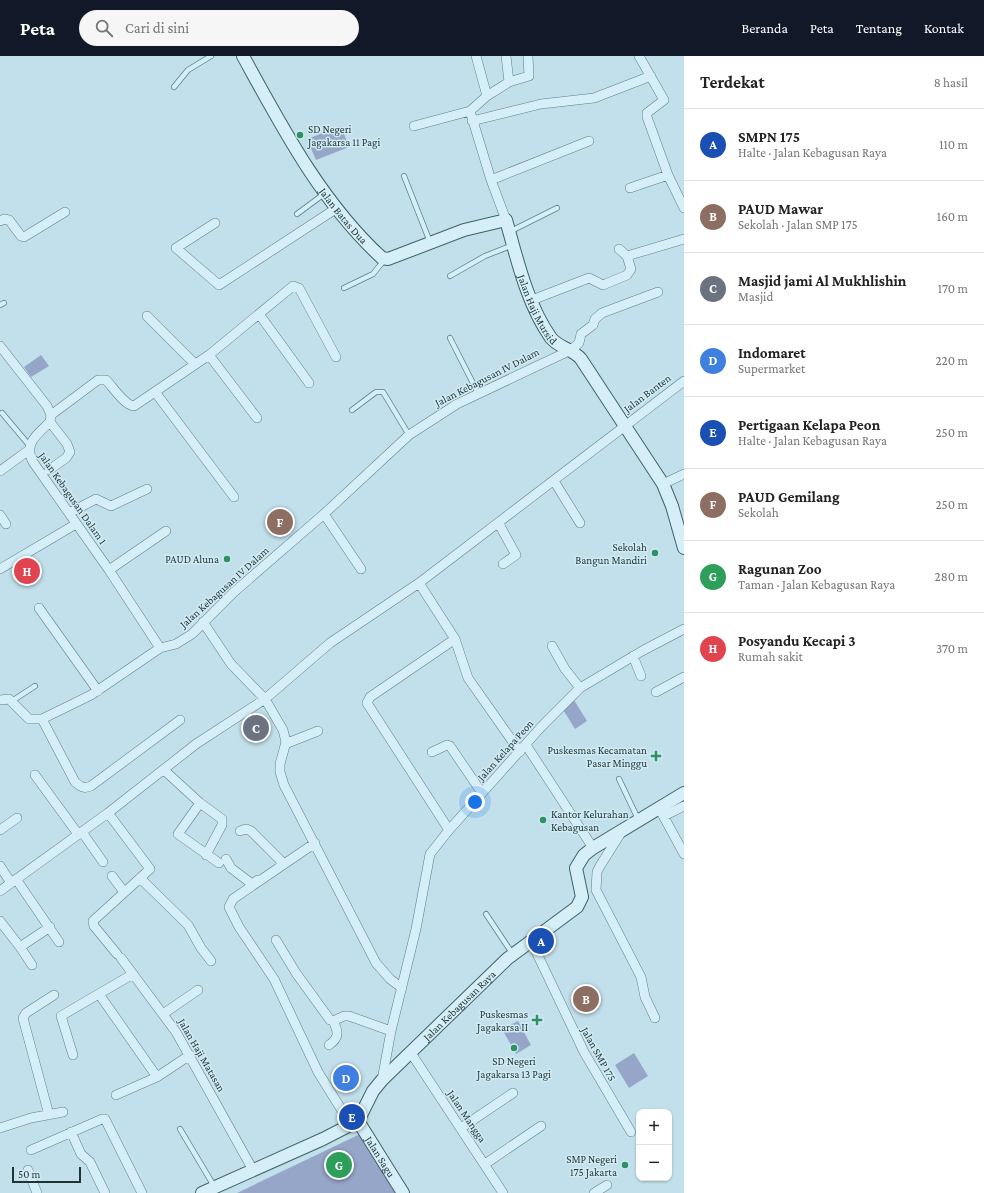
<!DOCTYPE html>
<html lang="id">
<meta charset="utf-8">
<style>
body{margin:0;font-family:"Crimson Pro",serif;background:#f6f6f6;color:#222}
.controls{position:absolute;right:12px;bottom:12px;display:grid;overflow:hidden;border-radius:8px;box-shadow:0 1px 3px #0004}
.controls button{width:36px;height:36px;display:grid;place-items:center;padding:0;border:0;border-bottom:1px solid #e0e0e0;background:#fff;color:#222;font:20px sans-serif}
.scale{position:absolute;left:12px;bottom:10px;width:69px;box-sizing:border-box;padding-left:4px;border:2px solid #1e3435;border-top:0;font-size:11px;line-height:14px;white-space:nowrap;color:#1e3435;-webkit-text-stroke:3px #d1eaf3;paint-order:stroke}
.you{position:absolute;left:475px;top:746px;width:14px;height:14px;margin:-10px;border:3px solid #fff;border-radius:50%;background:#1a73e8;box-shadow:0 0 0 6px #1a73e833}
.badge{display:grid;place-items:center;width:26px;height:26px;border-radius:50%;background:#111827;color:#fff;font-size:13px;font-weight:700}
.pin{position:absolute;translate:-50% -50%;border:2px solid #fff;box-shadow:0 1px 4px #0006}
.list{margin:0;padding:0;list-style:none}
h2{display:flex;justify-content:space-between;align-items:center;height:52px;margin:0;padding:0 16px;font-size:17px}
h2 small{font-size:13px;font-weight:400;color:#767676}
.list li{display:grid;grid-template-columns:26px 1fr auto;gap:12px;align-items:center;box-sizing:border-box;height:72px;padding:0 16px;border-top:1px solid #e0e0e0}
.list b{display:block;font-size:15px;white-space:nowrap}
.list p{margin:0;font-size:13px;white-space:nowrap;color:#767676}
.list em{font-size:13px;font-style:normal;color:#767676}
.icon{flex:none;width:22px;height:22px;fill:none;stroke:currentColor;stroke-width:2;stroke-linecap:round;stroke-linejoin:round}
.map{position:relative;flex:none;width:684px;height:1137px;overflow:hidden}
header{display:flex;align-items:center;gap:24px;box-sizing:border-box;height:56px;padding:0 20px;background:#111827;color:#fff}
header strong{font-size:19px}
nav{display:flex;gap:22px;margin-inline-start:auto;font-size:14px}
.search{width:280px;height:36px;background:#f6f6f6;display:flex;align-items:center;gap:10px;box-sizing:border-box;padding:0 14px;border-radius:22px;color:#767676;font-size:15px}
main{display:flex}
aside{flex:1;background:#fff}
.map>svg:first-child{display:block}
.park{fill:#96a6c9}
.lines{fill:none;stroke-linecap:round;stroke-linejoin:round}
.lane-casing{stroke:#5a8085;stroke-width:6}
.street-casing{stroke:#5a8085;stroke-width:10}
.secondary-casing{stroke:#3d6366;stroke-width:14}
.lane{stroke:#d5eef7;stroke-width:4.5}
.street{stroke:#d5eef7;stroke-width:9}
.secondary{stroke:#d5eef7;stroke-width:12}
.poi-dot{fill:#2d9165;stroke:#d1eaf3;stroke-width:1.5}
.labels{text-anchor:middle;dominant-baseline:central;stroke-width:3;stroke-linejoin:round;paint-order:stroke}
.poi-label{font-size:11px;fill:#1e3435;stroke:#d1eaf3;text-anchor:end}
.street-label{font-size:11px;fill:#1e3435;stroke:#d1eaf3}
</style>
<header>
<strong>Peta</strong>
<div class="search"><svg class="icon" aria-label="search" viewBox="0 0 24 24"><circle cx="10" cy="10" r="6"/><path d="M15 15l6 6"/></svg>Cari di sini</div>
<nav><a>Beranda</a><a>Peta</a><a>Tentang</a><a>Kontak</a></nav>
</header>
<main>
<div class="map">
<svg width="684" height="1137" viewBox="0 0 684 1137">
<rect width="100%" height="100%" fill="#c2e0ec"/>
<path class="park" d="M341,70L349,91L316,104L307,83Z
M41,299L49,310L31,321L24,311Z
M574,644L587,665L575,673L562,652Z
M518,965L531,989L516,998L502,973Z
M634,997L648,1020L629,1032L615,1009Z
M362,1077L399,1137H237L356,1080Z"/>
<g class="lines">
<defs>
<path id="lane" d="M174,31L188,14L211,0
M404,120L430,186
M297,158L324,138
M511,175L557,152
M450,220L485,200L513,189
M344,232L373,218L385,203
M0,249L4,247
M450,282L478,337
M352,354L376,336H383L409,379
M2,357L29,389
M12,645L35,630
M619,723L638,763
M486,858L512,897
M180,1073L214,1130"/>
<path id="street" d="M476,0L487,40
M639,0L664,44L647,57V61L668,119L684,152
M509,26L529,20L528,0
M470,55L491,124L506,164
M470,55L487,40L509,26L506,0
M472,65L541,48L594,42L651,20
M414,70L470,55
M491,124L589,85
M630,132L668,119
M0,165L4,163L9,164L21,180L24,181L65,156
M215,167L176,192L219,229L337,152
M627,200L684,183
M532,244L589,222L603,229L627,219L631,213L627,200L619,193
M259,258L309,327
M147,260L195,308
M0,290L47,350L51,359L50,366C38,378 23,387 33,406L109,514L160,592
M209,299L257,362
M155,336L234,441
M51,359L98,324H106C113,331 124,349 134,350L209,299L293,230L299,232L336,301
M49,414L66,402L70,396L67,388L50,366
M0,415L29,394
M554,425L580,467
M663,428L684,418
M69,457L96,443L111,450L147,433
M324,458L361,513
M0,459L6,468
M499,468L516,499L503,508
M0,513L76,468
M109,514L166,475
M419,527L455,583L468,622L520,696
M39,552L98,635
M203,566L231,608L265,643L283,674L286,686L280,708V716L284,729L376,907L390,923L402,932
M552,590L565,613L580,632
M633,600L641,620
M656,636L684,621
M0,644L9,643L29,663H42L91,639L160,592L176,588L192,578L234,536L324,458L409,379L457,348L571,294L579,287L581,278L593,269L595,263L602,257L658,236
M42,663L75,726C81,731 84,733 91,730L180,664
M285,688L318,675
M526,689L593,792
M432,696L447,689L450,690L482,737
M164,714L200,747L222,763V769L206,799
M35,719L78,778
M200,747L178,778L219,807
M659,752L684,798
M108,757L150,813L93,865L94,870L117,898
M664,760L684,750
M0,774L17,762
M449,774L367,647L370,641L455,583
M240,775L246,773L251,775L282,806
M622,775L600,810L597,816L596,834L641,921L645,941L655,962
M82,776L103,806
M315,787L233,843L229,851L239,871L274,923L318,1016L351,1069
M226,803L231,812L252,828L258,824
M0,810L11,827
M112,820L124,836
M140,822L188,869L201,892L211,905
M16,823L59,886
M0,835L108,757L196,688L265,643L330,587L419,527L684,325
M0,865L20,891L50,871
M276,884L296,917L330,964L333,965L344,960H349L391,975
M531,885L584,996L631,1076
M20,891L32,909
M121,902L176,976L253,1114
M99,938L157,1021
M163,958L198,934
M329,989C339,982 339,976 333,965
M411,997L503,1137
M73,999L61,960L133,918
M382,1024L391,975L416,873L430,798L449,774L542,670L580,632L642,595L684,573
M116,1039L157,1021L190,999
M49,1059L23,962L26,957L54,939
M0,1072L31,1062L63,1056
M461,1072L513,1037
M71,1076L81,1098L90,1106L105,1137
M31,1094L102,1063H105L142,1137
M485,1108L541,1070
M28,1114L37,1137
M594,1137L607,1129"/>
<g id="secondary">
<path id="s1" d="M243,0C282,71 321,146 382,202L388,203L464,174L506,164C517,203 527,248 551,282C559,292 573,293 581,303L663,428L672,450L684,492"/>
<path id="s2" d="M358,1065L403,1137"/>
<path id="s3" d="M202,1137L323,1083L358,1065L373,1035L382,1024L507,903L577,851L582,841L576,812L584,799L593,792L684,737"/>
</g>
</defs>
<use href="#lane" class="lane-casing"/>
<use href="#street" class="street-casing"/>
<use href="#secondary" class="secondary-casing"/>
<use href="#lane" class="lane"/>
<use href="#street" class="street"/>
<use href="#secondary" class="secondary"/>
</g>
<g class="poi-dot">
<circle cx="300" cy="79" r="4"/>
<circle cx="655" cy="497" r="4"/>
<circle cx="227" cy="503" r="4"/>
<path d="M654 694h4v4h4v4h-4v4h-4v-4h-4v-4h4z"/>
<circle cx="543" cy="764" r="4"/>
<path d="M535 958h4v4h4v4h-4v4h-4v-4h-4v-4h4z"/>
<circle cx="514" cy="992" r="4"/>
<circle cx="625" cy="1109" r="4"/>
</g>
<g class="labels">
<g class="poi-label">
<text x="308" y="73" text-anchor="start">SD Negeri<tspan x="308" dy="13">Jagakarsa 11 Pagi</tspan></text>
<text x="647" y="491">Sekolah<tspan x="647" dy="13">Bangun Mandiri</tspan></text>
<text x="219" y="503">PAUD Aluna</text>
<text x="647" y="694">Puskesmas Kecamatan<tspan x="647" dy="13">Pasar Minggu</tspan></text>
<text x="551" y="758" text-anchor="start">Kantor Kelurahan<tspan x="551" dy="13">Kebagusan</tspan></text>
<text x="528" y="958">Puskesmas<tspan x="528" dy="13">Jagakarsa II</tspan></text>
<text x="514" y="1005" text-anchor="middle">SD Negeri<tspan x="514" dy="13">Jagakarsa 13 Pagi</tspan></text>
<text x="617" y="1103">SMP Negeri<tspan x="617" dy="13">175 Jakarta</tspan></text>
</g>
<g class="street-label">
<text stroke="none"><textPath href="#s1" startOffset="189">Jalan Batas Dua</textPath></text>
<text stroke="none"><textPath href="#s1" startOffset="472">Jalan Haji Mursid</textPath></text>
<text transform="translate(487 321) rotate(-27)">Jalan Kebagusan IV Dalam</text>
<text transform="translate(647 337) rotate(-37)">Jalan Banten</text>
<text transform="translate(73 442) rotate(55)">Jalan Kebagusan Dalam 1</text>
<text transform="translate(224 531) rotate(-42)">Jalan Kebagusan IV Dalam</text>
<text transform="translate(505 694) rotate(-48)">Jalan Kelapa Peon</text>
<text stroke="none"><textPath href="#s3" startOffset="327">Jalan Kebagusan Raya</textPath></text>
<text transform="translate(599 998) rotate(61)">Jalan SMP 175</text>
<text transform="translate(202 999) rotate(60)">Jalan Haji Matasan</text>
<text transform="translate(467 1060) rotate(56)">Jalan Mangga</text>
<text stroke="none"><textPath href="#s2" startOffset="42">Jalan Sagu</textPath></text>
</g>
</g>
</svg>
<div class="controls">
<button>+</button>
<button>−</button>
</div>
<div class="scale">50 m</div>
<div class="you"></div>
<div class="pin badge" style="left:541px;top:885px;background:#1a4fb4">A</div>
<div class="pin badge" style="left:586px;top:943px;background:#8d6e63">B</div>
<div class="pin badge" style="left:256px;top:672px;background:#6b7280">C</div>
<div class="pin badge" style="left:346px;top:1022px;background:#3f7fe0">D</div>
<div class="pin badge" style="left:352px;top:1061px;background:#1a4fb4">E</div>
<div class="pin badge" style="left:280px;top:466px;background:#8d6e63">F</div>
<div class="pin badge" style="left:339px;top:1109px;background:#2e9e5b">G</div>
<div class="pin badge" style="left:27px;top:515px;background:#e0444e">H</div>
</div>
<aside>
<h2>Terdekat<small>8 hasil</small></h2>
<ul class="list">
<li><span class="badge" style="background:#1a4fb4">A</span><div><b>SMPN 175</b><p>Halte · Jalan Kebagusan Raya</p></div><em>110 m</em></li>
<li><span class="badge" style="background:#8d6e63">B</span><div><b>PAUD Mawar</b><p>Sekolah · Jalan SMP 175</p></div><em>160 m</em></li>
<li><span class="badge" style="background:#6b7280">C</span><div><b>Masjid jami Al Mukhlishin</b><p>Masjid</p></div><em>170 m</em></li>
<li><span class="badge" style="background:#3f7fe0">D</span><div><b>Indomaret</b><p>Supermarket</p></div><em>220 m</em></li>
<li><span class="badge" style="background:#1a4fb4">E</span><div><b>Pertigaan Kelapa Peon</b><p>Halte · Jalan Kebagusan Raya</p></div><em>250 m</em></li>
<li><span class="badge" style="background:#8d6e63">F</span><div><b>PAUD Gemilang</b><p>Sekolah</p></div><em>250 m</em></li>
<li><span class="badge" style="background:#2e9e5b">G</span><div><b>Ragunan Zoo</b><p>Taman · Jalan Kebagusan Raya</p></div><em>280 m</em></li>
<li><span class="badge" style="background:#e0444e">H</span><div><b>Posyandu Kecapi 3</b><p>Rumah sakit</p></div><em>370 m</em></li>
</ul>
</aside>
</main>
